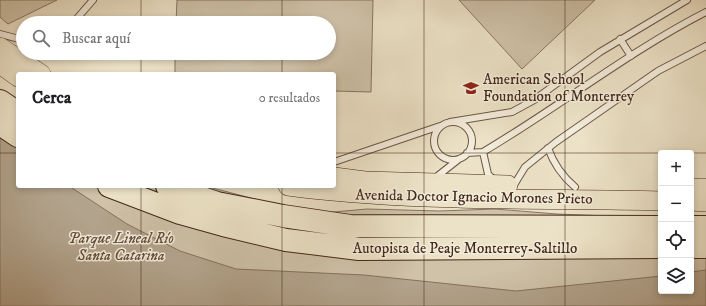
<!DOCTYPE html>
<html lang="es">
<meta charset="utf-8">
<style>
body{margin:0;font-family:"IM FELL DW Pica",serif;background:#f2f2f2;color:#202124}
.controls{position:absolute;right:12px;bottom:12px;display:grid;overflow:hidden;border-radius:4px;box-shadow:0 2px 6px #0003}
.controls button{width:36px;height:36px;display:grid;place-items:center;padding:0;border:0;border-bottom:1px solid #e0e0e0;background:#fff;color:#202124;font:20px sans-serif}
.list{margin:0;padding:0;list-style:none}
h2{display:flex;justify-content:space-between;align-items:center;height:52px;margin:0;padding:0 16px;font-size:17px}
h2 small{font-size:13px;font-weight:400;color:#757577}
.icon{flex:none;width:22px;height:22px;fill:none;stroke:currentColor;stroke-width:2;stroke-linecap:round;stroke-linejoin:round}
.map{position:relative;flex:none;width:706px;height:306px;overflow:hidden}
.search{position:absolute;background:#fff;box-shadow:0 2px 6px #0003;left:16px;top:16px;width:320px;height:44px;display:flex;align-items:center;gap:10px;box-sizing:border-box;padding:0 14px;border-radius:22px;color:#757577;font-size:15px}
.panel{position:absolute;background:#fff;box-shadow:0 2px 6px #0003;left:16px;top:72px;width:320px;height:116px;border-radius:4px}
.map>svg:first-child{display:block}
.green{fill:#cfc2a9;stroke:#887561}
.water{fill:#b2a38c;stroke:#85725e}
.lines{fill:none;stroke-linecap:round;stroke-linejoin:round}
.lane-casing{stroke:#6c5644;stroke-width:8}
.primary-casing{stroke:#412819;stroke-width:20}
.highway-casing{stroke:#412819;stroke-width:24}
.lane{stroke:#f3ecdb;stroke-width:6}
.primary{stroke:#ece2c7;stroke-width:19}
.highway{stroke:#ece2c7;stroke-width:22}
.grid{fill:none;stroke:#412819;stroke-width:1;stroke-opacity:0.55}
.labels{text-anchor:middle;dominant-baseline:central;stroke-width:3;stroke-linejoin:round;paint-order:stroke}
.poi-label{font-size:15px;fill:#412819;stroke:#f3ecdb;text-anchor:start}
.street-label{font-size:15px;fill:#412819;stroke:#f3ecdb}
.park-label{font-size:15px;font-style:italic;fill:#644e3d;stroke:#f3ecdb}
</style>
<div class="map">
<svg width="706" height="306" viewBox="0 0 706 306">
<rect width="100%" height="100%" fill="#ece2c7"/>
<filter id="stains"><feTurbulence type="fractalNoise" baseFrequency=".005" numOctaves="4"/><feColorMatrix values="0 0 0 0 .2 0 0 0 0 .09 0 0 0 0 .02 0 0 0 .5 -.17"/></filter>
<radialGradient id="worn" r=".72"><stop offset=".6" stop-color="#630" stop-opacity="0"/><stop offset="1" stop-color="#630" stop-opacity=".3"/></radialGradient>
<path class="green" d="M0,0H57L8,24L0,17Z
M177,0H373L371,92L334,91V74H175V53H329V23H176Z
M459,0H595L522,69Z
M0,89L12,98L18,186H205L293,209L322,213L367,209L439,211L495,209L557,214L661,218V291H691V219H706V306H0Z"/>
<path class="water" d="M0,120L18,135V186H69L127,224L180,251L236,269L364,275L516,291L661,276V291H691V272L706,270V306H0Z"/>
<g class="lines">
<defs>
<path id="lane" d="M73,23L93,0
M0,34L23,40
M620,39L631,56
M450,122L512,112L534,100L600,52L687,0
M434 141a19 19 0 1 1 38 0a19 19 0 1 1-38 0Z
M548,148C554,165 562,176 575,187
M467,153L483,152
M334,162L440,126
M435,178L459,159
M494,180L488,174L483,152C559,107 628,52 706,12
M514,185L525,167L556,142L658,71L706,46"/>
<path id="primary" d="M0,47L41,74
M0,64L18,77
M334,177L365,181L508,185
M288,186C411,202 537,198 661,201
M691,188H706
M691,201L706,202"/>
<path id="highway" d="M0,101L18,113
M0,124L18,136
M109,186L180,213L223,225L286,240L359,249L661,247
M167,186L217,203L283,216L350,226L661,227
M691,227H706
M691,247H706"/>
</defs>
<use href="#lane" class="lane-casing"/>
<use href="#primary" class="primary-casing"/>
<use href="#highway" class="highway-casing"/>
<use href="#lane" class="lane"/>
<use href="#primary" class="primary"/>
<use href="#highway" class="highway"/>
</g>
<path class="grid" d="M141,0V23M282,0V23M424,0V306M565,0V306M141,53V74M282,53V74M0,153H18M334,153H661M661,153H691M691,153H706M141,186V306M282,186V306"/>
<defs>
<symbol id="school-bare" viewBox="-9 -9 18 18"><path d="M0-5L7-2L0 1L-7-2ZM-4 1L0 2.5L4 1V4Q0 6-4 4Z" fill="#8f2418" stroke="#f3ecdb" stroke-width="2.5" paint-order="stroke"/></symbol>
</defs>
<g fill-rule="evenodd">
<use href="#school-bare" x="460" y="77" width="22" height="22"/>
</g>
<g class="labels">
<g class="poi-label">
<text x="483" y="79">American School<tspan x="483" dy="17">Foundation of Monterrey</tspan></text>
</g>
<g class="street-label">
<text transform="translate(474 197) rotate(1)">Avenida Doctor Ignacio Morones Prieto</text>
<text x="465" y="248">Autopista de Peaje Monterrey-Saltillo</text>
</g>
<g class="park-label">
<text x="121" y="238">Parque Lineal Río<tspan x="121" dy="17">Santa Catarina</tspan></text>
</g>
</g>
<rect width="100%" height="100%" filter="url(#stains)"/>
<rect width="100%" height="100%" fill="url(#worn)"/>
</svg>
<div class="controls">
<button>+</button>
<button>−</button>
<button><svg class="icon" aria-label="locate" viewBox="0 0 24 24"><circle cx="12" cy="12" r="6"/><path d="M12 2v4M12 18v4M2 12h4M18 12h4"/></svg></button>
<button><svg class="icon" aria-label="layers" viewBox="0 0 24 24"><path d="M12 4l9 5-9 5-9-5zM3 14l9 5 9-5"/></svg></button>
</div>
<div class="search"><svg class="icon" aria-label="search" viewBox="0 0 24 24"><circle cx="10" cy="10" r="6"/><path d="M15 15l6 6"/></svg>Buscar aquí</div>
<section class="panel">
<h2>Cerca<small>0 resultados</small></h2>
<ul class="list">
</ul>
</section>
</div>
